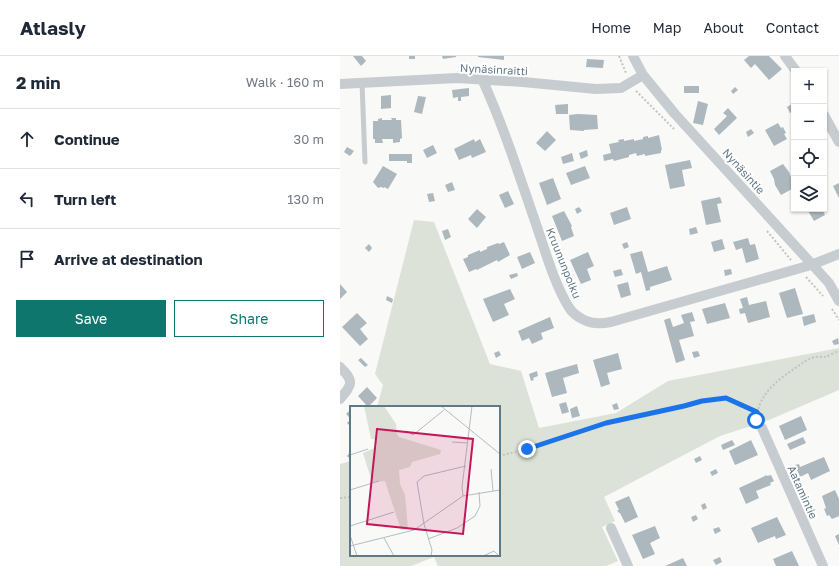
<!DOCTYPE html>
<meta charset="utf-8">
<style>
body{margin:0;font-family:"Golos Text",sans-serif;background:#f2f2f3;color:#1f2937}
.controls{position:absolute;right:12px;top:12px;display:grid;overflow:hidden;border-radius:0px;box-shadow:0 1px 3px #0004}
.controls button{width:36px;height:36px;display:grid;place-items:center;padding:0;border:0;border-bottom:1px solid #e0e1e3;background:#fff;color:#1f2937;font:20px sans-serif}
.stop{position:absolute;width:12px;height:12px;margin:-9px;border:3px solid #1a73e8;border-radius:50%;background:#fff}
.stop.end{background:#1a73e8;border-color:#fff;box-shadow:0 1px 4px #0008}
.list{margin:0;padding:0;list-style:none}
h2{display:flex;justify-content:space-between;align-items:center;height:52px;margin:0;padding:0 16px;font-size:17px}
h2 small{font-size:13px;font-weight:400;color:#747a83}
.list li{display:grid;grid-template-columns:26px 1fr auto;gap:12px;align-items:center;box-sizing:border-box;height:60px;padding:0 16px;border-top:1px solid #e0e1e3}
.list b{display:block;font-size:15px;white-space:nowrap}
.list em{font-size:13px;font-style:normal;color:#747a83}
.actions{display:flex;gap:8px;padding:12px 16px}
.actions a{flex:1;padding:9px 0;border:1px solid #0f766e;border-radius:0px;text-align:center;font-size:14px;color:#0f766e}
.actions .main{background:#0f766e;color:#fff}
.icon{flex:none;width:22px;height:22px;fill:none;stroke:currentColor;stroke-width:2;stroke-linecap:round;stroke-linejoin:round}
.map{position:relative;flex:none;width:499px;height:510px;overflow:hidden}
header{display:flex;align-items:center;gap:24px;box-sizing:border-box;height:56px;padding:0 20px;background:#fff;border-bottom:1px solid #e0e1e3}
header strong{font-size:19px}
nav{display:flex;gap:22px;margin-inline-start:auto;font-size:14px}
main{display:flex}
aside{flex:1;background:#fff}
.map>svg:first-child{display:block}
.green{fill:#dce2d7}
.building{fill:#acb8bd}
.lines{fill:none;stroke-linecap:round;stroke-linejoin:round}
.path{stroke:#c0c4c5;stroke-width:2;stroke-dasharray:2 2;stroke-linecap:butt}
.service{stroke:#c6cccf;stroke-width:5}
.minor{stroke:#c6cccf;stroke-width:10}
.route{stroke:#1a73e8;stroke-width:5}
.labels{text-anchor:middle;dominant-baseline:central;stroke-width:4;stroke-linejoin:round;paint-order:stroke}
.street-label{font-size:11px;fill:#617885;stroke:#fff}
.inset-road{fill:none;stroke:#b3bdc2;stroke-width:1}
.view{fill:#c2185b;fill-opacity:0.15;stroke:#c2185b;stroke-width:2}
.inset-edge{fill:none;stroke:#617885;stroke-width:2}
</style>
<header>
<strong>Atlasly</strong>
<nav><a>Home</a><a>Map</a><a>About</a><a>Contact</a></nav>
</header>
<main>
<aside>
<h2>2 min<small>Walk · 160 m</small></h2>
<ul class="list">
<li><svg class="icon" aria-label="ahead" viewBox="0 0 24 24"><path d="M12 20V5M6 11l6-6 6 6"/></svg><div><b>Continue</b></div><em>30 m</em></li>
<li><svg class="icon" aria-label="left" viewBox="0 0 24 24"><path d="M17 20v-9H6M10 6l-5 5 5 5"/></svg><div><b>Turn left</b></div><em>130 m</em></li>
<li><svg class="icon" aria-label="arrive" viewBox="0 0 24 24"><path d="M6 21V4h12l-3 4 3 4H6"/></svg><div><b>Arrive at destination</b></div></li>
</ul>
<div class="actions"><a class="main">Save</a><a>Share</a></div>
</aside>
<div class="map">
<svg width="499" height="510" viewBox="0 0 499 510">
<rect width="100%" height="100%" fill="#f9f9f7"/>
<path class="green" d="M74,164L94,166L150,308L181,315L199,372L276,357L328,325L499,292V334L429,364L380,380L264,441L275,465L262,471L278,505L266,510H98L94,501L71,510H0V408L11,405V499H159V351H37L43,329L35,318Z"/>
<path class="building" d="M13,0H22L26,5L21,10Z
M69,0H75V3H69Z
M102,0H116V1L103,3Z
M138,0H164V4L138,1Z
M409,0H429L442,13L429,24L415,8L411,12L404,4Z
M247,3L264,4L263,12L246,11Z
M344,30H359V37H344Z
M395,31L398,34L393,38L391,35Z
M129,32V40L121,41V45H118V41L113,42L112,34Z
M51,39V52L41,53V40Z
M78,40L86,41L82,58L74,56Z
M358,45L368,48L363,69L353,67Z
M454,47V55L450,57L447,51Z
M228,48V58H216L215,49Z
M388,52L397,62L379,79L374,73L387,60L383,57Z
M238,58L257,59L258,73L244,74V75L230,74L229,59Z
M42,62V64H52L51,62H56V64H61L62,82L60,83V86L53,87V83H42L43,87H35V83H33V65H38V63Z
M438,67L441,72L443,71L446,77L444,78L447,83L434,90L425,74Z
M411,73L414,77L408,81L406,76Z
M207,75L216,84L205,95L196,87Z
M319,79L322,94H321V97L305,100V98L297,100L296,97L289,99V101L274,105L273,103L264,105L263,99L271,97L269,88L279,86L278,84L284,83V85L294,83V85L303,83V81L308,80V82Z
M134,83L135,86L140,83L146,96L132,102L131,99L119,104L114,93Z
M93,89L97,97L87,102L83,94Z
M7,91L14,95L10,100L4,96Z
M247,94L248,100L241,103L239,97Z
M232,97L234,105L223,108L221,101Z
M49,98H72V107H67V105H49Z
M350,104L352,112L342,114L345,130L330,133L325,109Z
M443,108L449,116L454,129L451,130L452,133L441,139L435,129L434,123L430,115Z
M43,110L57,118L48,133L44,131V132L41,131L38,132L33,126Z
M245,110L250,122L231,129L226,117Z
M213,122L221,143L207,149L199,127Z
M112,126L115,134L108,136L105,129Z
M499,127V142L493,130Z
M168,135L174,148L165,152L159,139Z
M93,137L95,145L89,146L87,138Z
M380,141L382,147L377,148L381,166L366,169L361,145Z
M239,151L242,155L237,158L235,153Z
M287,151L291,163L274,169L270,157Z
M137,153L146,161L137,172L128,163Z
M467,153H482L485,159L474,165Z
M224,155L232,170L231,171L234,180L222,185L212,160Z
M356,171L358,177L350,179L349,173Z
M108,173L111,181L105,184L102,175Z
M408,182L410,189L415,188L419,203L406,207L402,192L396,194L393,186Z
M382,183L385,193L374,196L371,186Z
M164,186L170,199L158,206L157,204L137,214L136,213L129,216L123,203L128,201V199L140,194V196L147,193V191L158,187L159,188Z
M287,186L289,191L284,193L282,188Z
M29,188L32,192L29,196L25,192Z
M302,195L308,216L327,210L332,224L310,231V234L306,235L301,216L296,218L290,198Z
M190,196L195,207L182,213L177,201Z
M248,196L254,210L247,213L251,224L241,228L230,204Z
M281,213L283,219L275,221L273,215Z
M391,213L392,218L385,220L384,214Z
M177,217L178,220L171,223L169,219Z
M288,226L291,239L281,242L277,229Z
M0,228L7,236L0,243Z
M455,232L463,258L447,262L439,237Z
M170,233L175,243L164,248L169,259L153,266L143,243Z
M47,240L53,243L52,247L46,244Z
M407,241L409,249L426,245L430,261L408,267L405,257L400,258L399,253L403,252L400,243Z
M385,247L390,262L367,268L362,253Z
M352,256L355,265L350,266L354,280L339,284L345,304L336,307L324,264L330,262L333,271L344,267L341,259Z
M17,257L27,267L20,273L28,283L20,290L2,271Z
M474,258L476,266L464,270L462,261Z
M210,261L214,272L201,277L203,283L192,288L189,282L182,285L178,275Z
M498,282L499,288L494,289L492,285Z
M159,295L161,299L156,302L154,297Z
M358,295L360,300L354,302L352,296Z
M278,297L282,313L267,317L270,328L261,331L253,304Z
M21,302L28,309L25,311L18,304Z
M237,308L239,317L223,322L227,337L212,341L205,317Z
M197,315L198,320L193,322L194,324L191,325L189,318Z
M27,331L37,342L28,351L18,340Z
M226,346L229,356L222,358L219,348Z
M277,347L279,353L274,354L272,349Z
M237,350L240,360L232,362L230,353Z
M11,353V371L7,367L11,363L6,358Z
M461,360L467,374L445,384L439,370Z
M463,381L466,387L450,394L447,388Z
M392,384L395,389L383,394L381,389Z
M411,384L418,399L395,409L389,395Z
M10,396L11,397V404L7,400Z
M360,400L362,404L356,407L354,403Z
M484,401L490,415L471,424L468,417L460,421L455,409L459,408L460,411Z
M376,413L378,417L372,420L370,416Z
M427,419V420L431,419L434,425L430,427L431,429L416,435L419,442L406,448L399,432Z
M495,434L499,443V460L492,463L489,459L487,460L484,453L486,452L482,440Z
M289,440L298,461L285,467L280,457H279L277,454H279L275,446Z
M365,447L367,452L363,454L361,449Z
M356,459L358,463L353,466L351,461Z
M437,461L446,479L436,483L435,480L418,487L411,472Z
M315,470L320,482L310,487L315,498L303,503L292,479Z
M379,471L381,475L375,478L373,473Z
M499,478V489L495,480Z
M452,495L459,510H436L433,503Z
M380,501L382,506L376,509L373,504Z
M343,502L347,510H325Z"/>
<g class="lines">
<path class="path" d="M279,0L286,17
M296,35L334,73
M427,175L451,204
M466,221L483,240
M492,253L499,264
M417,365C416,341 436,325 454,313C460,309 465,304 472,302C476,300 481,301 485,301C489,300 494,296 499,295
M159,400L187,393L266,367L344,350L361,345L386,342L417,356
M0,442L11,441"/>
<path class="service" d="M22,27L25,106"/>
<path class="minor" d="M293,0L303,19L335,58L489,227L499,245
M445,0L456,15
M142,23C164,71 180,122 197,171C205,195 216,232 230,253C235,260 247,267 256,267C261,268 266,267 271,266L471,209L499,198
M0,28L117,22L183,26L256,33L281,32L303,19
M484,59L499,86
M0,311C14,325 13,328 0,343
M422,372L483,510
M271,472L288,510"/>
</g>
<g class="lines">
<path class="route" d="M187,393L266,367L344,350L362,345L386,342L417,356L416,364"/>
</g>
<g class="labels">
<g class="street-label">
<text transform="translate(154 13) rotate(3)">Nynäsinraitti</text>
<text transform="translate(404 115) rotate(48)">Nynäsintie</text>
<text transform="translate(224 207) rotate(68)">Kruununpolku</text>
<text transform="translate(463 436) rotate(66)">Aatamintie</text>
</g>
</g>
<g transform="translate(10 350)">
<rect width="150" height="150" fill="#f9f9f7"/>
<path d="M14,0H34L46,18L47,28L49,31L91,44L90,48L62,56L60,61L49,64L50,78L55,89L58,123L51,124L35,75L22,76L13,47L27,41L24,33H21Z" fill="#dce2d7"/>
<path class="inset-road" d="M91,0L150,48M58,26L63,29L94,4M102,36L117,37M0,49L18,43M141,63L143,85M0,84L29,75M113,90L112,81L122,0M0,120L44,106M0,129L7,150M34,132L44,150M78,133L107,122L125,110L130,100L129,86M0,140L64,124L113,90L150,84M81,150L82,144L74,118L67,76L74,70L116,60M133,150L144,145L149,150"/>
<path class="view" d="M27,23L123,33L113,128L17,118Z"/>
<rect width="150" height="150" class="inset-edge"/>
</g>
</svg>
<div class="controls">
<button>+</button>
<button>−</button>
<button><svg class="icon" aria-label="locate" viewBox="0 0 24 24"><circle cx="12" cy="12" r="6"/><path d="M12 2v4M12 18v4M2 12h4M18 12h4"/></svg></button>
<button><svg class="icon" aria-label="layers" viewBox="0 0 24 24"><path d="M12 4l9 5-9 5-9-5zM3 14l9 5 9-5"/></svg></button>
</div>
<div class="stop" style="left:416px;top:364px"></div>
<div class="stop end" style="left:187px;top:393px"></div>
</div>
</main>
